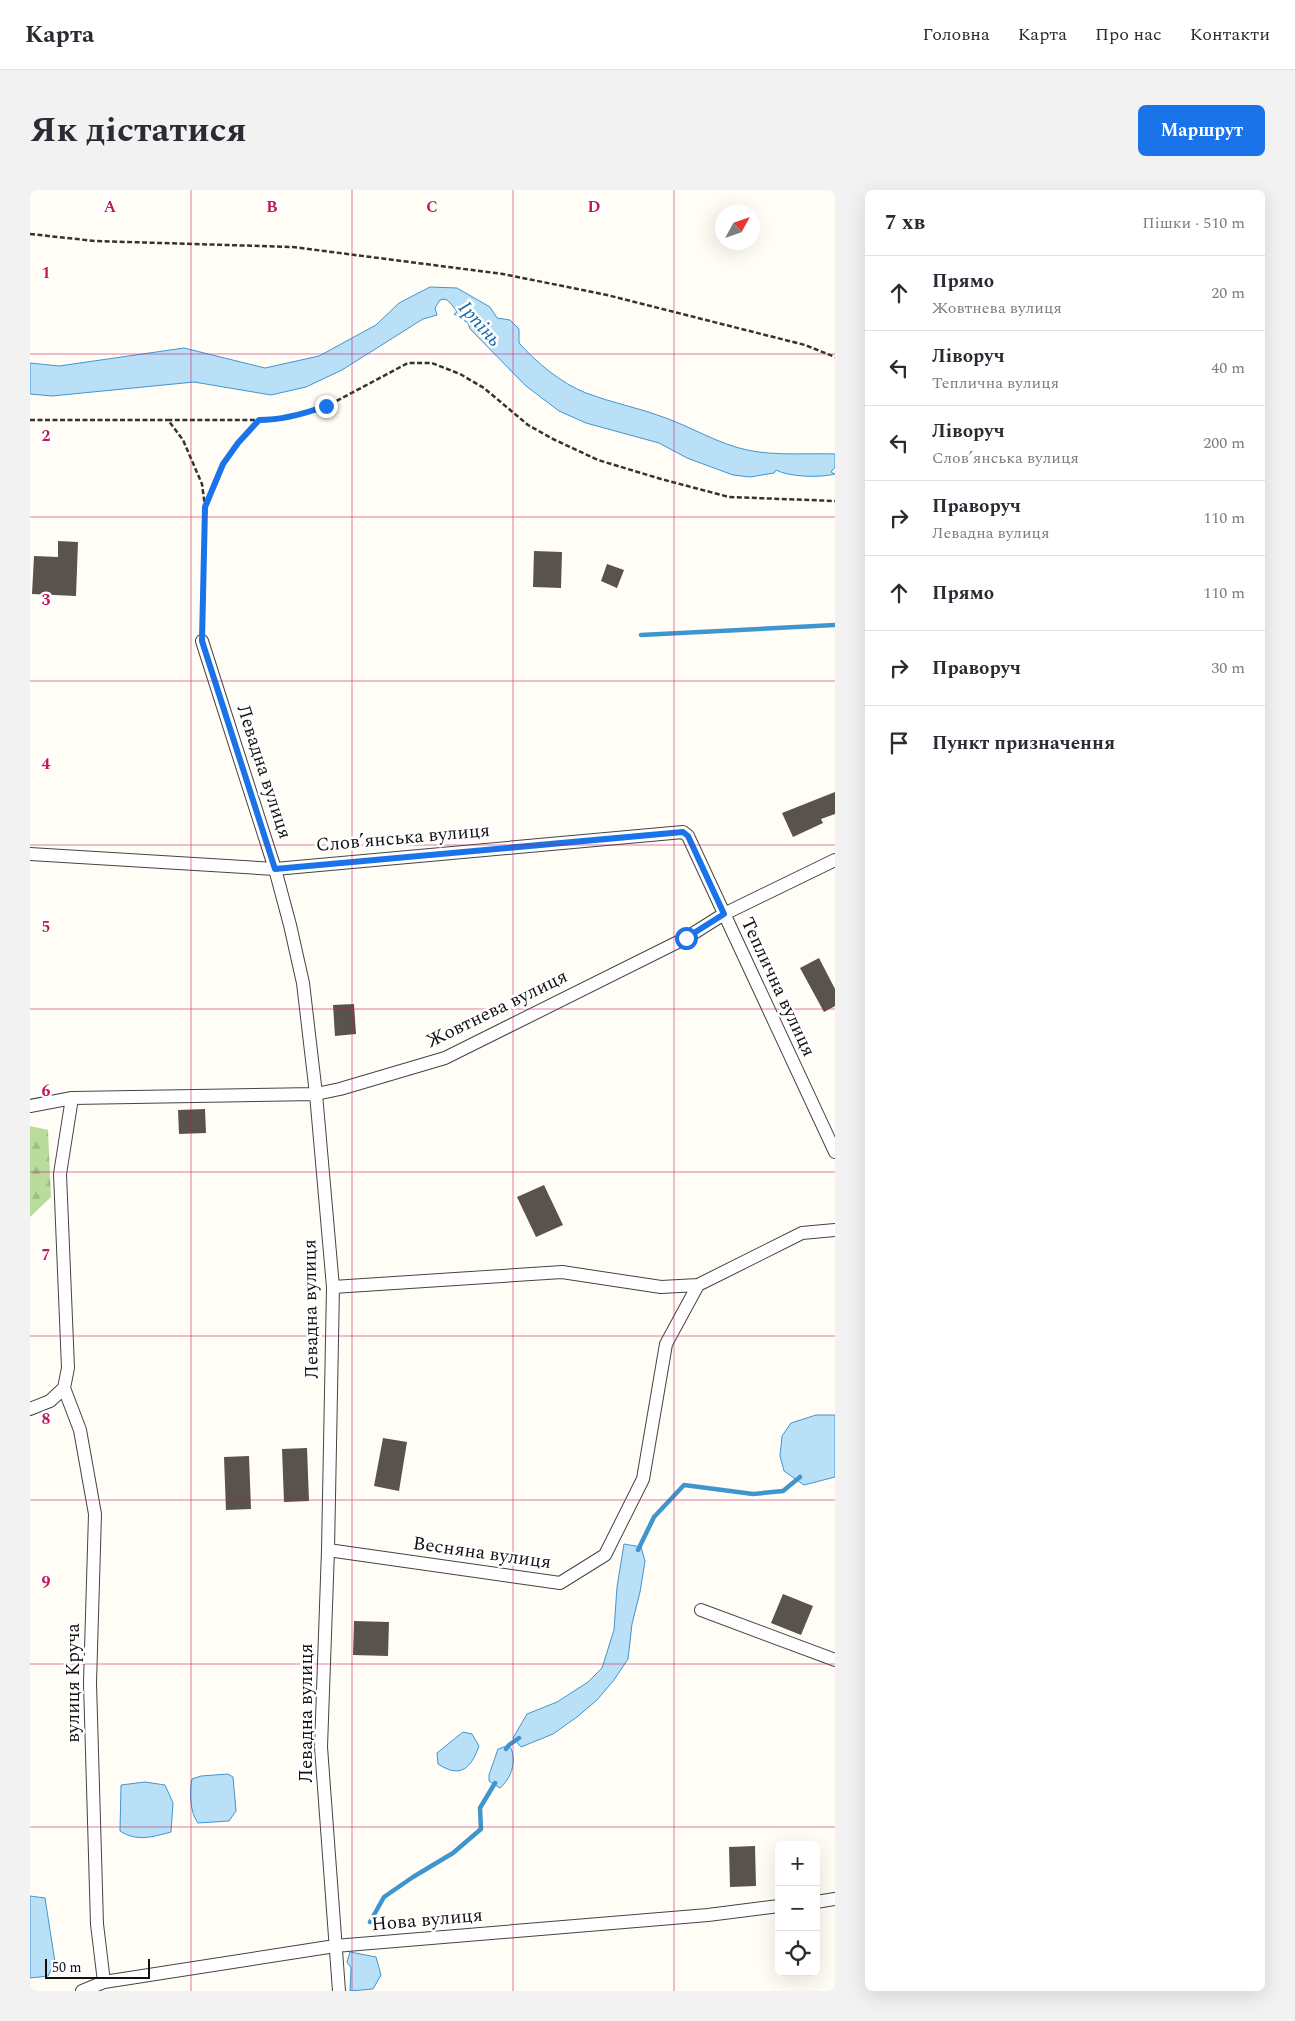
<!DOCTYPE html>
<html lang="uk">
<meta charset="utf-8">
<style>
body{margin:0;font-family:Spectral,serif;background:#f2f2f3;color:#2b2b33}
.controls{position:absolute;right:15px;bottom:15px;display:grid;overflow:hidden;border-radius:8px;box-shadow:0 5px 20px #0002}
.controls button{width:45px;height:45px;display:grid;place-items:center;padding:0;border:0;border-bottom:1px solid #e1e1e2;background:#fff;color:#2b2b33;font:25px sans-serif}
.compass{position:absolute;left:685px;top:15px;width:45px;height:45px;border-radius:50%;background:#fff;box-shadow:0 5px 20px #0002;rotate:50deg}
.scale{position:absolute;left:15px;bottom:12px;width:105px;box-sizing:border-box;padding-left:5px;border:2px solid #111;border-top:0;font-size:14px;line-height:18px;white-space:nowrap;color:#111;-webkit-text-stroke:4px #fff;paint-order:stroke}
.stop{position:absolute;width:15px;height:15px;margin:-11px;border:4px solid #1a73e8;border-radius:50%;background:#fff}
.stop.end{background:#1a73e8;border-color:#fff;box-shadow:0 1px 5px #0008}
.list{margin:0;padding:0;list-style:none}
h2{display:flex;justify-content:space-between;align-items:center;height:65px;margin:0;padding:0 20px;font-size:21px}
h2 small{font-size:16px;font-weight:400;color:#7c7c81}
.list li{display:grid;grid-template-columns:32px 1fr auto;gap:15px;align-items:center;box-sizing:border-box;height:75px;padding:0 20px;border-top:1px solid #e1e1e2}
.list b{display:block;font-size:19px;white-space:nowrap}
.list p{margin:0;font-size:16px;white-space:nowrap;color:#7c7c81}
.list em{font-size:16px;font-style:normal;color:#7c7c81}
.icon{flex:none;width:28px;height:28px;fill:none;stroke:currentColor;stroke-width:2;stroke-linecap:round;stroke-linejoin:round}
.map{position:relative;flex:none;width:805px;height:1801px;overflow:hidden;border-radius:8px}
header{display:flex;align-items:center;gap:30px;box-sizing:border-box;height:70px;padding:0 25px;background:#fff;border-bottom:1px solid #e1e1e2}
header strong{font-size:24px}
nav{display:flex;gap:28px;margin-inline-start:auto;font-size:18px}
.intro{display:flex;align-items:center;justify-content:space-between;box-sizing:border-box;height:120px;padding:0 30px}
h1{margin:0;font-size:35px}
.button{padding:12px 22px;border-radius:8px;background:#1a73e8;color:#fff;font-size:18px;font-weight:700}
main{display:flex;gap:30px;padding:0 30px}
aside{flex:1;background:#fff;border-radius:8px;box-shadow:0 5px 20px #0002}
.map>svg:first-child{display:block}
.forest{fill:url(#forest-firs)}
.water{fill:#b9e0f7;stroke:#3f96cf}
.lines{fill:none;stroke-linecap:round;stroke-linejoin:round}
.stream{stroke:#3f96cf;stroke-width:4.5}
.building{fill:#5a524d}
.minor-casing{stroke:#444;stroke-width:14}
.path{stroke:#333;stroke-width:2.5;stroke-dasharray:5 2.5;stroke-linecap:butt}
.minor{stroke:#fff;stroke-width:12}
.route{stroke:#1a73e8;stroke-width:6}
.grid{fill:none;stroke:#c2185b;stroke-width:1;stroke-opacity:0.55}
.labels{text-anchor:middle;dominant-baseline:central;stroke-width:5;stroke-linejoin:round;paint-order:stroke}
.street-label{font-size:19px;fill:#111;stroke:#fff}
.water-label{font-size:20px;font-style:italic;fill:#1768a6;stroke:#fff}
.grid-label{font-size:16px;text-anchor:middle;font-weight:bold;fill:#c2185b;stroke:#fff;stroke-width:5;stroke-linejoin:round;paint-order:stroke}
</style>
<header>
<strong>Карта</strong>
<nav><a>Головна</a><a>Карта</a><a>Про нас</a><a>Контакти</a></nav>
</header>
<div class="intro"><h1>Як дістатися</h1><a class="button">Маршрут</a></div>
<main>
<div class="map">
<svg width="805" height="1801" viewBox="0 0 805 1801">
<defs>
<pattern id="forest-firs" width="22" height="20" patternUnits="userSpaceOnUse" patternTransform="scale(1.25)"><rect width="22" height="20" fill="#b9dc9c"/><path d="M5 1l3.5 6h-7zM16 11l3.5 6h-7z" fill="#9ebc85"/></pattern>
</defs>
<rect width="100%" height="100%" fill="#fffdf5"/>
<path class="forest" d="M0,936L18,940L21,1007L0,1027Z"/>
<path class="water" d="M400,97L427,98L460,117L467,128L480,130L489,139V153C507,173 531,193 556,203C582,213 610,218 636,228C663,238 689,254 717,260C745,266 777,263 805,264V277L801,282L805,284C790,288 759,287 746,280L744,283L720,287L703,285L657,268L629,253L556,233L529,221L496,196L440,139L438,133L424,124L427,122C423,117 421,112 415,109L410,110L405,118L407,125L393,129L312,180L276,197L241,205L164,192L22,206L0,204V173L29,176L154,158L235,178L289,166L346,135L369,113Z
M786,1225H805V1287L774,1295L754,1281L750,1266L752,1246L761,1233Z
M594,1354L611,1357L615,1371L610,1402L602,1434L598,1469L584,1490L567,1510L547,1527L523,1544L491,1557L483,1548L497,1524L527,1512L558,1492L572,1478L584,1440L587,1397Z
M433,1542L442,1544L449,1556C441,1578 431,1589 408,1574L407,1563Z
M479,1555C488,1568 482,1588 470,1598L459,1591V1585L468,1559Z
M198,1584L203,1587L206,1621L199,1631L168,1633C160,1623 159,1601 162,1589L171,1586Z
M115,1592L135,1595L143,1613L141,1642C122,1647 107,1652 90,1641L91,1595Z
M0,1706L15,1708L25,1772L18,1786L0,1788Z
M320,1762L346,1767L351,1785L343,1799L320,1801L321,1778L317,1772Z"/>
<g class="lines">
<path class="stream" d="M611,445L805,435
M608,1360L624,1327L654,1295L723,1304L753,1301L770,1287
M476,1559L479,1555L489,1548
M340,1732L354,1707L383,1687L423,1663L451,1639L450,1618L465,1593"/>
</g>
<path class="building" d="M28,351L48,352L46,406L2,404L4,366L28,367Z
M504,361L532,362L531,398L503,397Z
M577,374L594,380L587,398L571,391Z
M805,602V624L791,629L793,633L763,647L752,623Z
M789,768L805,799V816L794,822L770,778Z
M324,814L326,844L305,846L303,815Z
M175,919L176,943L149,944L148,920Z
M514,995L533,1035L506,1047L487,1007Z
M353,1248L377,1252L369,1301L344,1296Z
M277,1258L279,1311L254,1312L252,1259Z
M219,1266L221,1319L196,1320L194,1267Z
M753,1404L783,1416L771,1445L741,1433Z
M324,1431L359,1432L358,1466L323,1465Z
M725,1656L726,1696L700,1697L699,1657Z"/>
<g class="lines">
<defs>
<path id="minor" d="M172,451L245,679L260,735L273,793L286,904L303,1097L298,1360L291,1557L309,1801
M0,664L245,679L653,642L658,646L805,962
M0,916L42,908L286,904L310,899L415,868L656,748L694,724L805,670
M303,1097L532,1082L631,1097L668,1095
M34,1198L50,1240L65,1324L60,1493L67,1734L74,1792
M0,1219L20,1211L34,1198L38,1178L30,984L42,908
M298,1360L530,1393L575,1365L613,1289L636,1154L668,1095L772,1043L805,1040
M671,1420L805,1470
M786,1712L805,1709
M52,1801L74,1792L305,1756L678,1725L749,1716"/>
</defs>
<use href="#minor" class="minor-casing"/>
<path class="path" d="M0,44L65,51L263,57L473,84L577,105L775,155L805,167
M0,230H138
M176,314C189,277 202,259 229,230
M172,439L175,317L172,294L153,250L138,230H246L271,225L297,216L378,173H402L430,184L454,198L498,235L523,249L568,270L631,289L699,307L805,311"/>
<use href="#minor" class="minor"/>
</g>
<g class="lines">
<path class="route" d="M296,216C274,224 253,230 229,230L208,253L193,274L175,317L172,451L245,679L653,642L658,646L694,724L656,748"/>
</g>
<path class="grid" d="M161,0V1801M322,0V1801M483,0V1801M644,0V1801M0,164H805M0,327H805M0,491H805M0,655H805M0,819H805M0,982H805M0,1146H805M0,1310H805M0,1474H805M0,1637H805"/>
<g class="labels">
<g class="street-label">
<text transform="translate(234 582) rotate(72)">Левадна вулиця</text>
<text transform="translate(373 648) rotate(-5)">Словʼянська вулиця</text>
<text transform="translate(748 797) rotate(65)">Теплична вулиця</text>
<text transform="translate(467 819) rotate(-26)">Жовтнева вулиця</text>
<text transform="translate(281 1119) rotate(-91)">Левадна вулиця</text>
<text transform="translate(452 1363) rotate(8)">Весняна вулиця</text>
<text transform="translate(43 1493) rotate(-90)">вулиця Круча</text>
<text transform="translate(276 1523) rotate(-90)">Левадна вулиця</text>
<text transform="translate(397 1730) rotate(-5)">Нова вулиця</text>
</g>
<g class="water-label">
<text transform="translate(450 134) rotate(48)">Ірпінь</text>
</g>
</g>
<g class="grid-label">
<text x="80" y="22">A</text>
<text x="242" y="22">B</text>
<text x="402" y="22">C</text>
<text x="564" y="22">D</text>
<text x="16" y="88">1</text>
<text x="16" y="251">2</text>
<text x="16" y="415">3</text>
<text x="16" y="579">4</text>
<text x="16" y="742">5</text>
<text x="16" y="906">6</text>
<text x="16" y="1070">7</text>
<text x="16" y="1234">8</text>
<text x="16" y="1397">9</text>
</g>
</svg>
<div class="controls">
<button>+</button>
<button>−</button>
<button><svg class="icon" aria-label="locate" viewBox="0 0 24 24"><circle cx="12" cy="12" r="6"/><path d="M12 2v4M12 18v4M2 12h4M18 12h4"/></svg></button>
</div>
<svg class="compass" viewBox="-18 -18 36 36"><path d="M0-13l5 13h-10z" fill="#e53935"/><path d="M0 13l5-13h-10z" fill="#7c7c81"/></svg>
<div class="scale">50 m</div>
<div class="stop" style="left:656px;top:748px"></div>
<div class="stop end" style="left:296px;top:216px"></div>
</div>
<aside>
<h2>7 хв<small>Пішки · 510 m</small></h2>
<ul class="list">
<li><svg class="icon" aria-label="ahead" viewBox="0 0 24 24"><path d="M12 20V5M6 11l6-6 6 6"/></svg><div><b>Прямо</b><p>Жовтнева вулиця</p></div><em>20 m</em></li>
<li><svg class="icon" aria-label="left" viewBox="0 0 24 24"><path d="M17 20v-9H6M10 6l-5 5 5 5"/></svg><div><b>Ліворуч</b><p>Теплична вулиця</p></div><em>40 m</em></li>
<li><svg class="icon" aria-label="left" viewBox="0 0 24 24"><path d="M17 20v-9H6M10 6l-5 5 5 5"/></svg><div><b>Ліворуч</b><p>Словʼянська вулиця</p></div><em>200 m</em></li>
<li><svg class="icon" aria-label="right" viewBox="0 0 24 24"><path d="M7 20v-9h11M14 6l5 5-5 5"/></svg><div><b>Праворуч</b><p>Левадна вулиця</p></div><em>110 m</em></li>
<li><svg class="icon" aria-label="ahead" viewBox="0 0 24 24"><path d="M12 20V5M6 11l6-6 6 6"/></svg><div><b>Прямо</b></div><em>110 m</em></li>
<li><svg class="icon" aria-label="right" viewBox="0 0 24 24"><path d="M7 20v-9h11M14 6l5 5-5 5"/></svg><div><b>Праворуч</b></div><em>30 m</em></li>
<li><svg class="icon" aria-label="arrive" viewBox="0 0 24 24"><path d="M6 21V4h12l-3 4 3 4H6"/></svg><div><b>Пункт призначення</b></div></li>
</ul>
</aside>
</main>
